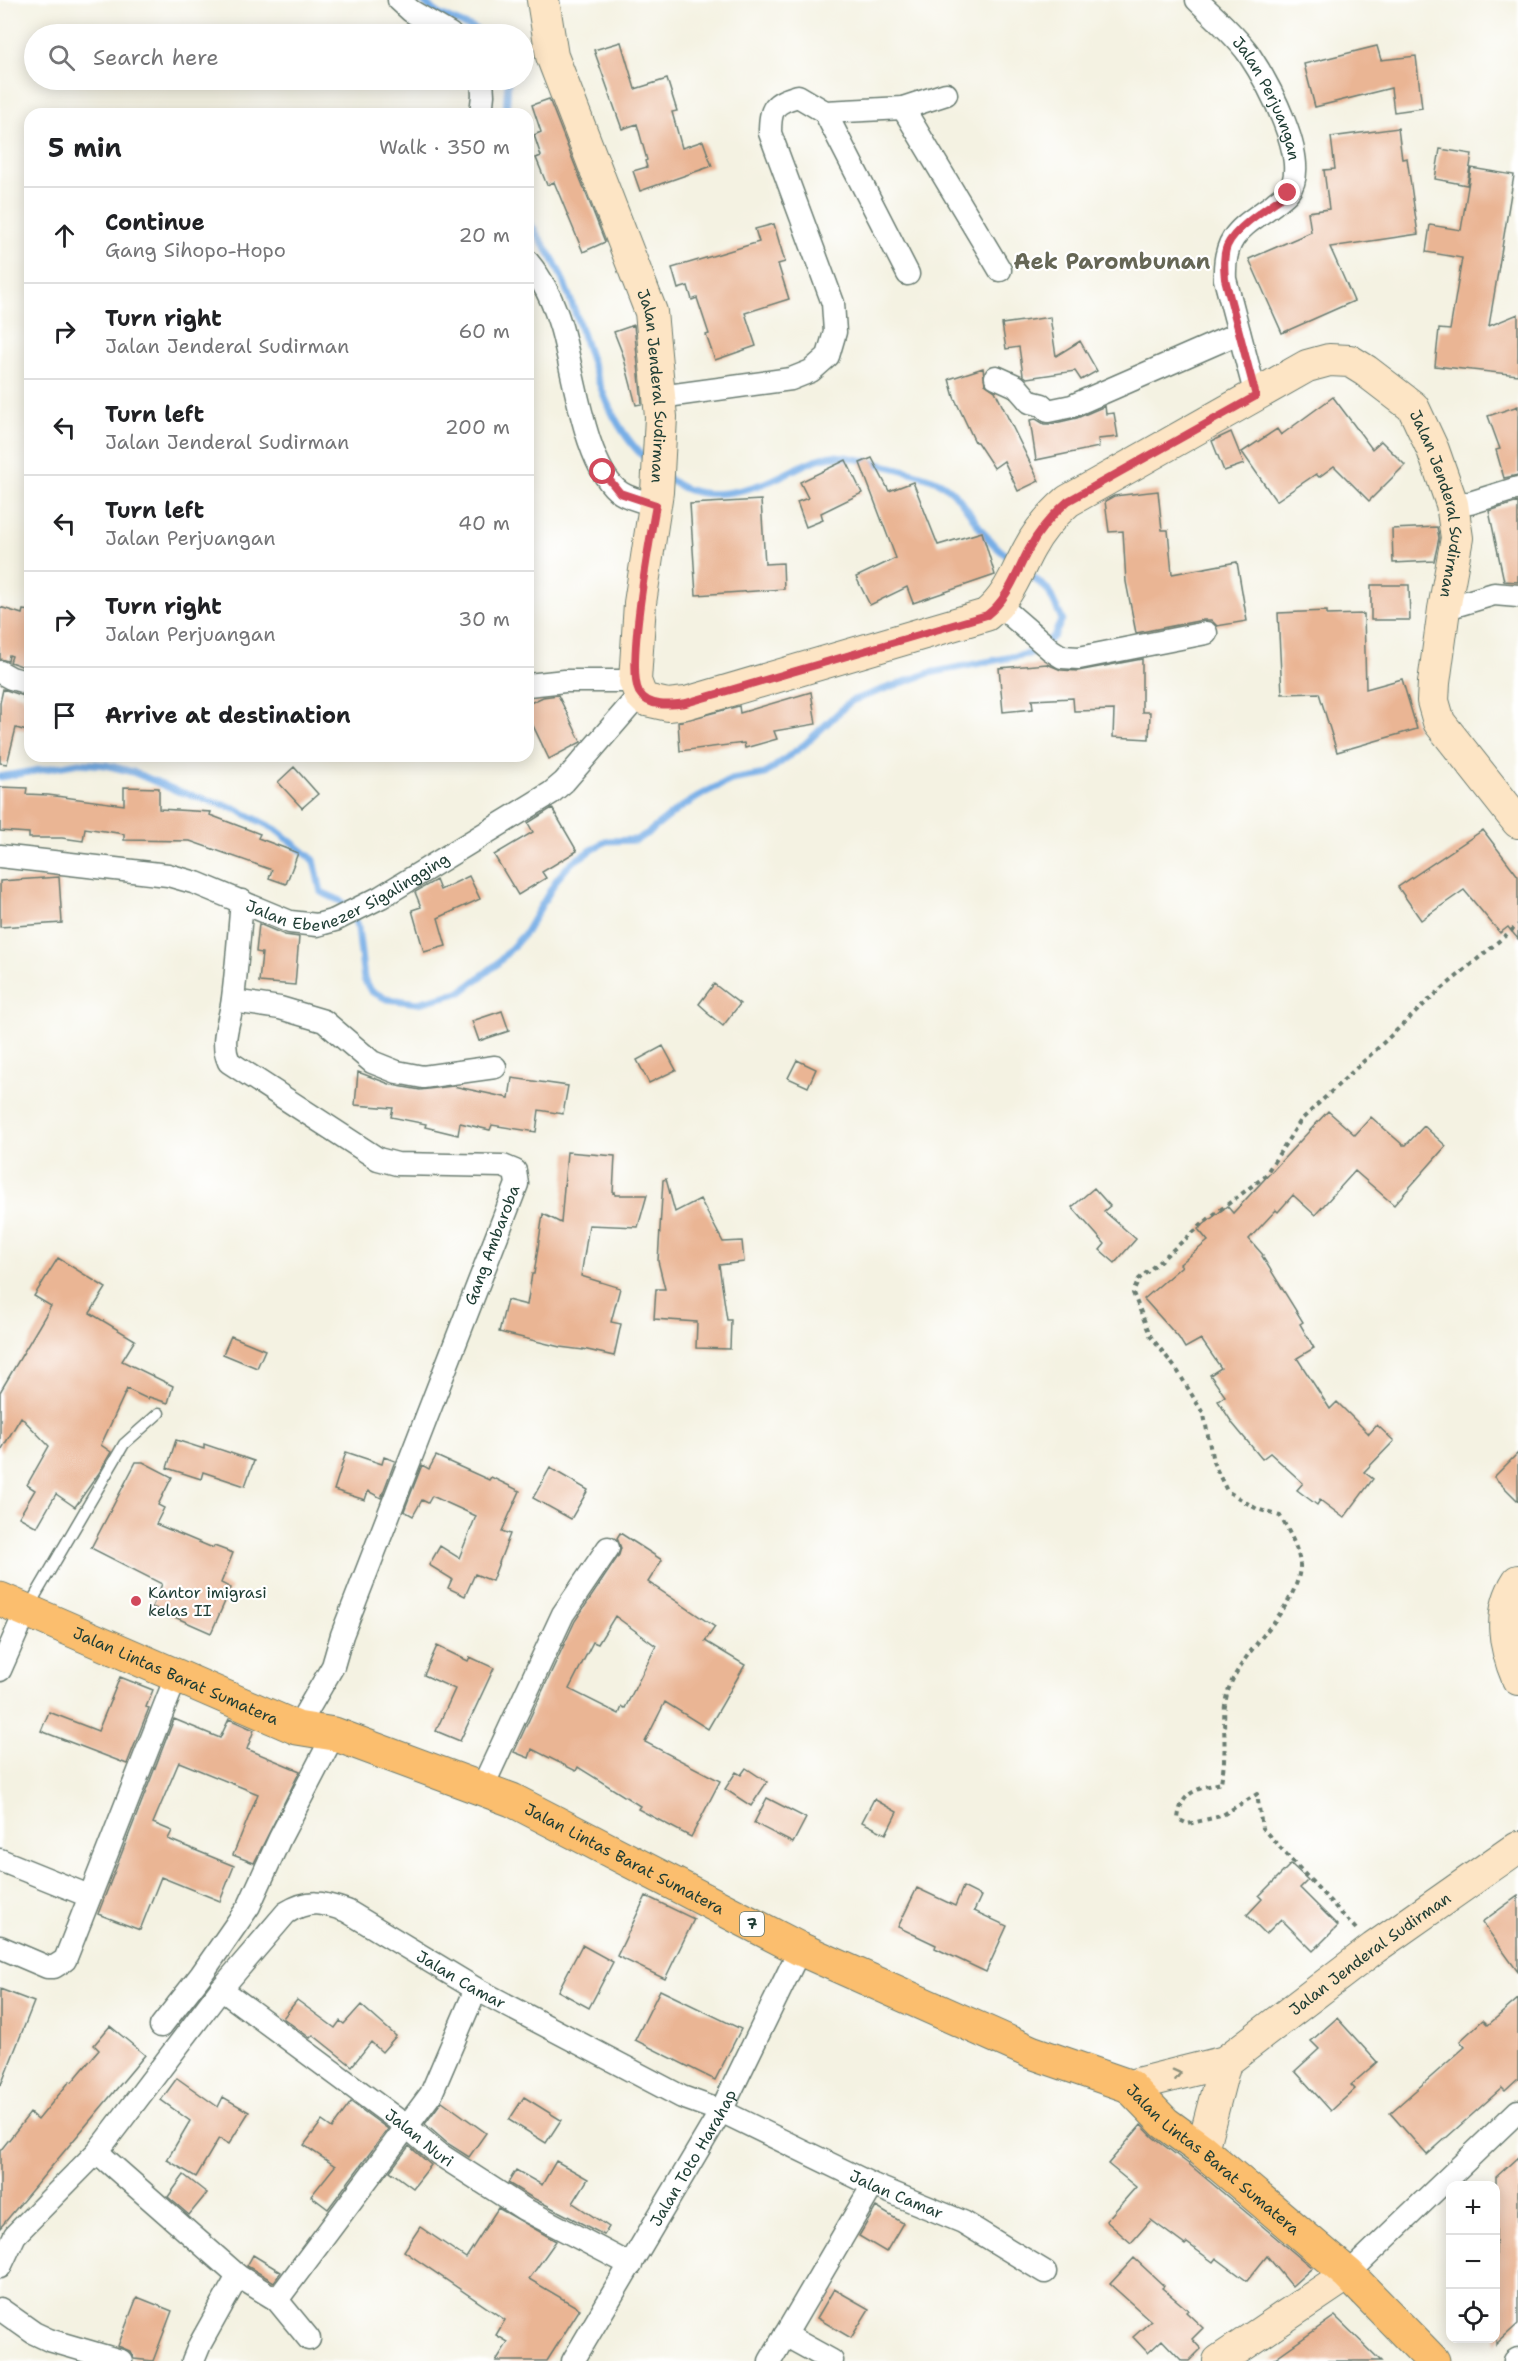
<!DOCTYPE html>
<meta charset="utf-8">
<style>
body{margin:0;font-family:"Shantell Sans",sans-serif;background:#f2f2f2;color:#202124}
.controls{position:absolute;right:18px;bottom:18px;display:grid;overflow:hidden;border-radius:12px;box-shadow:0 3px 15px #0003}
.controls button{width:54px;height:54px;display:grid;place-items:center;padding:0;border:0;border-bottom:2px solid #e0e0e0;background:#fff;color:#202124;font:30px sans-serif}
.stop{position:absolute;width:18px;height:18px;margin:-14px;border:4px solid #d1495b;border-radius:50%;background:#fff}
.stop.end{background:#d1495b;border-color:#fff;box-shadow:0 2px 6px #0008}
.list{margin:0;padding:0;list-style:none}
h2{display:flex;justify-content:space-between;align-items:center;height:78px;margin:0;padding:0 24px;font-size:26px}
h2 small{font-size:20px;font-weight:400;color:#757577}
.list li{display:grid;grid-template-columns:39px 1fr auto;gap:18px;align-items:center;box-sizing:border-box;height:96px;padding:0 24px;border-top:2px solid #e0e0e0}
.list b{display:block;font-size:22px;white-space:nowrap}
.list p{margin:0;font-size:20px;white-space:nowrap;color:#757577}
.list em{font-size:20px;font-style:normal;color:#757577}
.icon{flex:none;width:33px;height:33px;fill:none;stroke:currentColor;stroke-width:2;stroke-linecap:round;stroke-linejoin:round}
.map{position:relative;flex:none;width:1518px;height:2361px;overflow:hidden}
.search{position:absolute;background:#fff;box-shadow:0 3px 15px #0003;left:24px;top:24px;width:510px;height:66px;display:flex;align-items:center;gap:15px;box-sizing:border-box;padding:0 21px;border-radius:33px;color:#757577;font-size:22px}
.panel{position:absolute;background:#fff;box-shadow:0 3px 15px #0003;left:24px;top:108px;width:510px;height:654px;border-radius:18px}
.map>svg:first-child{display:block}
.lines{fill:none;stroke-linecap:round;stroke-linejoin:round}
.stream{stroke:#77aee6;stroke-width:7}
.building{fill:#eab594;fill-rule:evenodd}
.lane-casing{stroke:#6a7c71;stroke-width:13}
.street-casing{stroke:#6a7c71;stroke-width:25}
.secondary-casing{stroke:#6a7c71;stroke-width:34}
.highway-casing{stroke:#6a7c71;stroke-width:35}
.path{stroke:#6a7c71;stroke-width:4;stroke-dasharray:4.5 4.5;stroke-linecap:butt}
.lane{stroke:#fff;stroke-width:10}
.street{stroke:#fff;stroke-width:22}
.secondary{stroke:#fde5c5;stroke-width:32}
.highway{stroke:#fbbe6e;stroke-width:33}
.oneway{stroke:#8e917c}
.route{stroke:#d1495b;stroke-width:8}
.poi-dot{fill:#d1495b;stroke:#fff;stroke-width:2}
.labels{text-anchor:middle;dominant-baseline:central;stroke-width:4.5;stroke-linejoin:round;paint-order:stroke}
.shield{fill:#fff;stroke:#627771;stroke-width:1.5}
.shield-label{font-size:15px;font-weight:bold;fill:#1f3d34}
.street-label{font-size:16px;fill:#1f3d34;stroke:#fff}
.poi-label{font-size:16px;fill:#1f3d34;stroke:#fff;text-anchor:start}
.district-label{font-size:22px;font-weight:bold;fill:#666756;stroke:#fff}
</style>
<div class="map">
<svg width="1518" height="2361" viewBox="0 0 1518 2361">
<rect width="100%" height="100%" fill="#fff"/>
<filter id="ink" filterUnits="userSpaceOnUse"><feTurbulence type="fractalNoise" baseFrequency=".0167" numOctaves="2"/><feDisplacementMap in="SourceGraphic" scale="12" xChannelSelector="R" yChannelSelector="G"/><feConvolveMatrix kernelMatrix="1 2 1 2 8 2 1 2 1" color-interpolation-filters="sRGB"/></filter>
<filter id="wash" filterUnits="userSpaceOnUse"><feTurbulence type="fractalNoise" baseFrequency=".008" numOctaves="4" result="noise"/><feDisplacementMap in="SourceGraphic" scale="24" xChannelSelector="R" yChannelSelector="G"/><feGaussianBlur stdDeviation="1.35" result="paint"/><feColorMatrix in="noise" values="0 0 0 0 0 0 0 0 0 0 0 0 0 0 0 0 0 1.4 0 .05"/><feComposite in="paint" operator="in"/></filter>
<g filter="url(#wash)">
<rect width="100%" height="100%" fill="#f4f2e2"/>
<g class="lines">
<path class="stream" d="M421,0L438,14L487,34
M506,114L508,80
M528,220C536,235 547,248 555,263C563,279 570,298 576,315C594,366 606,424 649,462
M667,477C695,503 737,494 770,481C790,473 811,458 833,456C851,456 918,473 935,480C959,490 972,519 987,537C994,546 1005,554 1014,562
M0,777L79,763L106,765L133,772L177,791L234,808L275,829L314,860L321,892L341,901L351,912L358,928L364,979L371,991L387,999L418,1003L461,992L497,964L526,932L557,879L571,863L606,841L636,840L648,833L677,810L706,792L731,780L765,774L805,744L851,701L929,673L1033,653L1054,636L1062,619L1048,590L1027,572"/>
</g>
<g id="blocks">
<path class="building" d="M621,42L635,89L667,79L677,111L672,112L682,148L703,141L712,166L640,191L633,171L647,167L645,161L647,160L637,124L622,129L594,50Z
M1377,46L1381,60L1416,56L1422,108L1394,112L1391,88L1315,107L1304,64Z
M549,99L605,242L583,252L554,182L547,185L536,158L541,156L534,135L541,132L532,105Z
M1398,128L1402,159L1407,158L1418,234L1330,247L1354,301L1282,333L1249,259L1311,232L1308,212L1329,209L1324,170L1335,169L1331,137Z
M1440,149L1472,154L1467,185L1435,179Z
M1471,168L1514,175L1489,326L1518,314V375L1435,366L1439,329L1450,330L1462,258L1426,252L1430,225L1461,230Z
M774,224L785,262L778,264L789,299L745,313L756,346L715,360L706,335L709,334L697,298L692,300L688,286L678,289L672,268L759,242L755,229Z
M1050,317L1056,356L1080,341L1097,371L1081,380L1075,371L1027,378L1023,375L1019,347L1006,349L1002,324Z
M634,325L642,404L636,405L623,355L614,332Z
M983,368L985,384L995,391L1039,481L1018,491L1004,461L994,468L977,442H975L954,397L949,379Z
M1333,397L1372,449L1381,441L1405,465L1369,501L1334,466L1319,477L1316,474L1276,501L1242,452L1277,429L1281,435Z
M1105,406L1106,414L1114,413L1118,437L1098,439L1099,447L1036,460L1030,420L1036,419L1044,424H1051L1077,418Z
M1518,406V475L1504,478L1496,450L1500,449L1488,416Z
M1231,432L1244,464L1224,471L1212,441Z
M872,458L889,491L913,482L938,545L982,532L995,575L913,603L907,587L870,605L856,577L896,558L860,463Z
M846,460L862,493L821,513L823,520L806,527L797,502L808,498L800,482Z
M1158,491L1162,530H1168L1172,574L1237,562L1247,621L1217,626L1211,620H1203L1136,633L1126,582L1123,531L1109,532L1105,501L1114,496Z
M761,500L765,564L783,563L784,589L696,595L690,504Z
M1518,502V582L1504,581L1489,511Z
M1437,527L1439,538L1434,561L1393,563L1392,529Z
M1371,585H1409L1410,620H1371Z
M0,607L22,614L23,610L30,611V669L10,662L12,656L9,655L8,661L0,659Z
M1327,611V615L1364,614L1366,689L1402,679L1417,729L1337,752L1319,693L1282,694L1278,613Z
M1142,659V712H1150L1149,739L1113,737L1114,710L1074,711L1073,698L1032,700L1033,709L1003,712L999,668L1047,664L1061,670L1078,671Z
M3,689L24,696L23,699L30,701V732L16,728L7,764L0,763V703Z
M811,692L816,724L774,731L777,739L745,748L744,743L680,751L678,722L739,706L740,713Z
M558,695L581,742L549,759L528,715V704L543,697Z
M294,767L318,794L302,808L278,782Z
M0,787L27,788L26,794L48,795L124,805V787L159,788V809L211,812L210,815L260,834L258,838L298,853L286,884L269,878L272,870L190,841L124,840V834L85,828L83,841L62,838H29V833L0,831Z
M552,808L577,851L542,872L546,878L518,895L494,855L533,832L528,823Z
M1483,830L1518,876V939L1508,927L1500,933L1464,890L1421,920L1398,887Z
M469,876L480,899L438,918L446,946L424,952L412,910L421,907L415,892L436,880L440,890Z
M59,877L62,923L0,927V881Z
M259,924L285,935L299,937L295,985L259,982L262,953L256,952Z
M714,984L740,1004L723,1026L707,1013L708,1012L699,1004Z
M502,1011L509,1031L479,1041L472,1021Z
M663,1046L676,1070L649,1083L637,1060Z
M797,1060L816,1069L808,1087L788,1078Z
M358,1072L392,1085L420,1090L453,1086L509,1098L512,1078L568,1086L563,1114L539,1110L536,1132L492,1125L490,1130L460,1123L458,1135L425,1127L426,1124L391,1117L393,1108L355,1105Z
M1328,1111L1355,1135L1371,1117L1403,1145H1406L1424,1126L1446,1146L1394,1205L1355,1171L1315,1215L1293,1195L1278,1212L1276,1210L1249,1239L1263,1255L1262,1256L1303,1322L1300,1324L1314,1348L1297,1358L1330,1409L1337,1402L1369,1434L1377,1425L1394,1441L1364,1472L1373,1479L1344,1518L1320,1500L1317,1505L1297,1490L1303,1483L1270,1453L1262,1459L1233,1424L1218,1401L1225,1396L1210,1375L1221,1368L1201,1339L1185,1348L1179,1338L1144,1299L1182,1266L1180,1264L1208,1241L1198,1229L1227,1206L1233,1213Z
M567,1152L615,1156L613,1193L615,1192V1195H647L638,1227L589,1225L581,1276L620,1288L611,1322L621,1324L614,1356L583,1349V1350L560,1347L499,1332L507,1300L527,1305L532,1274H534L543,1214L561,1223Z
M666,1179L675,1212L700,1199L723,1242L742,1241L744,1262L719,1265L727,1320H731L730,1349L696,1348L697,1322L654,1319L656,1289H665L658,1261L663,1180Z
M1094,1188L1110,1206L1104,1211L1136,1239L1115,1263L1100,1250L1105,1244L1072,1207Z
M58,1258L106,1288L90,1313L135,1340L122,1361L173,1386L168,1403L149,1397L148,1399L127,1389L101,1445L111,1452L99,1473L75,1507L56,1494L37,1527L19,1517L35,1490L27,1485L49,1446L21,1417L0,1452V1392L51,1306L34,1296Z
M231,1336L265,1350L257,1368L223,1354Z
M176,1440L204,1449V1444L254,1461L245,1486L203,1472L201,1479L167,1468Z
M346,1452L382,1464L384,1457L395,1461L381,1498L368,1491L365,1500L334,1490Z
M1518,1453V1501L1494,1477Z
M436,1456L489,1480L491,1477L520,1491L502,1531L510,1534L492,1581L475,1574L465,1596L448,1588L452,1579L429,1565L440,1546L459,1558L476,1516L432,1496L428,1503L422,1500L413,1516L404,1511L422,1465L429,1469Z
M136,1462H143L172,1477L158,1505L164,1508L156,1524L213,1548L214,1546L233,1553L221,1583L231,1588L211,1633L152,1607L162,1584L91,1548Z
M550,1468L588,1490L571,1519L533,1498Z
M620,1533L662,1560L648,1582L715,1627L705,1641L745,1665L708,1729L665,1702L645,1742L720,1781L691,1837L638,1809L640,1806L578,1767L576,1771L532,1749L529,1758L514,1752L575,1621L619,1555L621,1548L617,1538ZM615,1616L656,1646L625,1708L622,1707L619,1714L569,1689L593,1642L598,1644Z
M437,1646L468,1661L470,1657L494,1668L460,1741L436,1731L455,1689L424,1675Z
M120,1677L153,1690L146,1707L149,1708L127,1764L41,1731L49,1712L98,1731Z
M174,1719L220,1738L229,1719L254,1730L247,1749L300,1771L254,1863L233,1855L258,1794L179,1762L153,1823L172,1831L168,1839L234,1866L220,1901L161,1877L140,1930L98,1914Z
M746,1768L767,1782L751,1806L725,1789L736,1772L741,1775Z
M767,1798L806,1818L793,1843L754,1823Z
M874,1799L897,1812L886,1834L862,1822Z
M1291,1864L1308,1880L1300,1888L1338,1926L1313,1951L1281,1919L1266,1934L1247,1915L1262,1899L1259,1896Z
M963,1887L981,1896L974,1911L1007,1926L986,1972L935,1948L936,1945L898,1927L917,1888L955,1906Z
M646,1896L694,1919L665,1979L617,1956Z
M1518,1896V1972L1482,1922Z
M582,1945L613,1962L589,2008L558,1991Z
M0,1989L34,2002L1,2085H0Z
M660,1990L741,2029L715,2080L635,2040Z
M1518,1999V2079L1505,2091L1502,2088L1427,2155L1390,2113L1465,2047L1460,2041L1483,2020L1488,2025Z
M297,2000L335,2028L340,2021L344,2024L361,2005L396,2036L382,2052L371,2042L352,2066L313,2035L310,2038L283,2018Z
M1337,2018L1377,2062L1351,2085L1355,2089L1331,2111L1295,2071L1319,2049L1311,2041Z
M110,2026L145,2055L0,2228V2151L30,2113L38,2120L70,2081L72,2082L99,2050L94,2045Z
M177,2078L218,2107L223,2097L249,2112L229,2144L219,2138L196,2177L167,2160L190,2121L161,2100Z
M524,2097L561,2120L546,2143L509,2120Z
M442,2101L486,2133L469,2157L447,2143L425,2124Z
M351,2102L388,2129L328,2209L311,2196L335,2166L304,2145L322,2121L332,2128Z
M1141,2125L1154,2138L1190,2165L1312,2268L1292,2286L1267,2256L1247,2281L1216,2258L1213,2262L1187,2243L1185,2245L1151,2220L1131,2243L1106,2221L1136,2187L1108,2164Z
M409,2146L431,2165L413,2188L390,2171Z
M1518,2157V2324L1496,2344V2177Z
M556,2161L588,2179L573,2203L609,2227L604,2235L531,2197L508,2183L516,2170L542,2185Z
M184,2175L207,2193L189,2215L168,2197Z
M876,2207L903,2223L886,2252L859,2236Z
M498,2208L556,2241L529,2279L580,2309L547,2361H496L508,2342L496,2335L505,2320L404,2251L420,2227L466,2258Z
M253,2255L281,2272L274,2282L247,2266Z
M1134,2258L1164,2286L1162,2288L1188,2310L1186,2312L1203,2328L1192,2339L1201,2349L1189,2361H1182L1162,2340L1148,2353L1133,2337L1151,2321L1110,2284Z
M834,2289L869,2309L851,2338L817,2318Z
M137,2297L172,2311L153,2361L134,2359L130,2351L118,2346Z
M1335,2316L1381,2361H1271Z"/>
</g>
</g>
<g filter="url(#ink)">
<use href="#blocks" fill-opacity="0" stroke="#6a7c71" stroke-width="1.5"/>
<g class="lines">
<defs>
<path id="lane" d="M28,1608L124,1444L159,1413"/>
<g id="street">
<path d="M399,0L411,11L450,34"/>
<path id="s1" d="M1197,0C1214,17 1234,34 1248,53C1266,80 1313,163 1288,192C1284,197 1278,200 1274,204C1242,228 1223,234 1225,279L1256,396"/>
<path d="M903,108L1000,270"/>
<path d="M825,112L908,274"/>
<path d="M481,114L483,95L482,80"/>
<path d="M528,262C544,281 554,304 561,327C573,367 585,470 621,493C630,499 645,502 656,505"/>
<path d="M996,377L1016,386L1030,402L1042,405L1048,411L1072,406L1239,333"/>
<path d="M660,397L791,379L811,371L828,356L835,332L833,303L770,133C770,107 774,103 798,96L825,112L903,108L946,94"/>
<path d="M1452,504L1470,503L1518,488"/>
<path d="M999,605L1051,650L1062,657L1079,658L1206,633"/>
<path d="M1444,609L1494,594L1518,596"/>
<path d="M0,672L11,678L30,683"/>
<path d="M528,685L565,681H635"/>
<path id="s2" d="M0,856L168,875L196,883L290,922L317,925L335,920L381,897L551,793L564,782L640,694"/>
<path d="M242,901C239,934 237,966 233,998C231,1020 219,1040 229,1062L378,1159L397,1164L503,1166L515,1171L517,1184L342,1635L333,1666L297,1728"/>
<path d="M233,1001L280,1008L324,1021L372,1062L397,1072L423,1077L495,1067"/>
<path d="M0,1670L26,1611"/>
<path d="M482,1788L563,1614L608,1548"/>
<path d="M0,1860L89,1896"/>
<path d="M0,1947L47,1967H54L65,1960L176,1677"/>
<path id="s3" d="M221,1989L406,2126L439,2154L524,2209L631,2265"/>
<path d="M161,2026L201,1975L249,1906L280,1838L334,1734"/>
<path d="M97,2152L238,2276L277,2300L309,2339"/>
<path id="s4" d="M0,2267L15,2235L97,2152L221,1989L286,1913C309,1899 322,1902 347,1911L476,1989L682,2097L721,2111L873,2185L963,2222L1045,2272"/>
<path d="M1348,2274L1518,2111"/>
<path d="M277,2300L431,2094L476,1989"/>
<path d="M0,2309L34,2333L49,2340L121,2361"/>
<path d="M785,2335L832,2361"/>
<path d="M193,2361L200,2344L238,2276"/>
<path id="s5" d="M573,2361L721,2111L800,1949"/>
<path d="M770,2361L873,2185"/>
<path d="M1515,2361L1518,2359"/>
</g>
<g id="secondary">
<path id="s6" d="M543,0L552,56L651,312L661,417L657,492L640,603L635,681L640,694L646,700L668,705L686,703L986,615C1009,597 1016,573 1029,549C1039,530 1052,515 1068,501L1307,366L1329,360L1350,361L1366,371L1413,407L1433,450L1452,504L1457,538L1444,609L1434,683L1433,701L1439,722L1518,822"/>
<path d="M1518,1581C1498,1612 1504,1646 1518,1679"/>
<path id="s7" d="M1129,2086L1225,2062L1374,1948L1518,1847"/>
<path d="M1202,2150L1225,2062"/>
<path d="M1219,2361L1348,2274"/>
</g>
<g id="highway">
<path id="s8" d="M0,1599L297,1728L334,1734L512,1800L800,1949L1031,2052L1129,2086L1165,2123L1202,2150L1348,2274L1433,2361"/>
</g>
</defs>
<use href="#lane" class="lane-casing"/>
<use href="#street" class="street-casing"/>
<use href="#secondary" class="secondary-casing"/>
<use href="#highway" class="highway-casing"/>
<path class="path" d="M1356,1929L1262,1828L1257,1794L1221,1816L1188,1824L1178,1819C1181,1791 1197,1789 1221,1783C1222,1775 1224,1767 1224,1760C1226,1736 1221,1714 1228,1691C1242,1648 1295,1613 1300,1568C1301,1553 1288,1529 1280,1516L1257,1509L1227,1491L1213,1462L1204,1415L1177,1370L1151,1337L1133,1293L1139,1279L1212,1216L1264,1177L1301,1120L1431,998L1518,925"/>
<use href="#lane" class="lane"/>
<use href="#street" class="street"/>
<use href="#secondary" class="secondary"/>
<use href="#highway" class="highway"/>
</g>
<defs><path id="oneway-chevron" d="M-2-3.5L2.5 0L-2 3.5" fill="none" stroke-width="1.6" stroke-linecap="round" stroke-linejoin="round" transform="scale(1.5)"/></defs>
<use class="oneway" href="#oneway-chevron" transform="translate(1177 2074) rotate(-14)"/>
</g>
<g class="lines" filter="url(#ink)">
<path class="route" d="M603,472L620,493L656,505C650,538 626,668 639,692C648,708 671,705 686,703L987,615C1009,598 1016,573 1029,549C1039,530 1052,515 1068,501L1256,396L1225,279C1224,268 1223,256 1227,246C1235,227 1271,205 1288,193"/>
</g>
<circle class="poi-dot" cx="136" cy="1601" r="6"/>
<g class="labels">
<rect class="shield" x="740" y="1912" width="24" height="24" rx="4.5"/>
<g class="shield-label">
<text x="752" y="1924">7</text>
</g>
<g class="street-label">
<text stroke="none"><textPath href="#s1" startOffset="123">Jalan Perjuangan</textPath></text>
<text stroke="none"><textPath href="#s6" startOffset="405">Jalan Jenderal Sudirman</textPath></text>
<text stroke="none"><textPath href="#s6" startOffset="1718">Jalan Jenderal Sudirman</textPath></text>
<text stroke="none"><textPath href="#s2" startOffset="364">Jalan Ebenezer Sigalingging</textPath></text>
<text transform="translate(492 1245) rotate(-69)">Gang Ambaroba</text>
<text stroke="none"><textPath href="#s8" startOffset="192">Jalan Lintas Barat Sumatera</textPath></text>
<text stroke="none"><textPath href="#s8" startOffset="678">Jalan Lintas Barat Sumatera</textPath></text>
<text stroke="none"><textPath href="#s7" startOffset="280">Jalan Jenderal Sudirman</textPath></text>
<text stroke="none"><textPath href="#s4" startOffset="654">Jalan Camar</textPath></text>
<text stroke="none"><textPath href="#s3" startOffset="248">Jalan Nuri</textPath></text>
<text stroke="none"><textPath href="#s5" startOffset="236">Jalan Toto Harahap</textPath></text>
<text stroke="none"><textPath href="#s8" startOffset="1344">Jalan Lintas Barat Sumatera</textPath></text>
<text stroke="none"><textPath href="#s4" startOffset="1140">Jalan Camar</textPath></text>
</g>
<g class="poi-label">
<text x="148" y="1592">Kantor imigrasi<tspan x="148" dy="18">kelas II</tspan></text>
</g>
<g class="district-label">
<text x="1112" y="261">Aek Parombunan</text>
</g>
</g>
</svg>
<div class="controls">
<button>+</button>
<button>−</button>
<button><svg class="icon" aria-label="locate" viewBox="0 0 24 24"><circle cx="12" cy="12" r="6"/><path d="M12 2v4M12 18v4M2 12h4M18 12h4"/></svg></button>
</div>
<div class="stop" style="left:603px;top:472px"></div>
<div class="stop end" style="left:1288px;top:193px"></div>
<div class="search"><svg class="icon" aria-label="search" viewBox="0 0 24 24"><circle cx="10" cy="10" r="6"/><path d="M15 15l6 6"/></svg>Search here</div>
<section class="panel">
<h2>5 min<small>Walk · 350 m</small></h2>
<ul class="list">
<li><svg class="icon" aria-label="ahead" viewBox="0 0 24 24"><path d="M12 20V5M6 11l6-6 6 6"/></svg><div><b>Continue</b><p>Gang Sihopo-Hopo</p></div><em>20 m</em></li>
<li><svg class="icon" aria-label="right" viewBox="0 0 24 24"><path d="M7 20v-9h11M14 6l5 5-5 5"/></svg><div><b>Turn right</b><p>Jalan Jenderal Sudirman</p></div><em>60 m</em></li>
<li><svg class="icon" aria-label="left" viewBox="0 0 24 24"><path d="M17 20v-9H6M10 6l-5 5 5 5"/></svg><div><b>Turn left</b><p>Jalan Jenderal Sudirman</p></div><em>200 m</em></li>
<li><svg class="icon" aria-label="left" viewBox="0 0 24 24"><path d="M17 20v-9H6M10 6l-5 5 5 5"/></svg><div><b>Turn left</b><p>Jalan Perjuangan</p></div><em>40 m</em></li>
<li><svg class="icon" aria-label="right" viewBox="0 0 24 24"><path d="M7 20v-9h11M14 6l5 5-5 5"/></svg><div><b>Turn right</b><p>Jalan Perjuangan</p></div><em>30 m</em></li>
<li><svg class="icon" aria-label="arrive" viewBox="0 0 24 24"><path d="M6 21V4h12l-3 4 3 4H6"/></svg><div><b>Arrive at destination</b></div></li>
</ul>
</section>
</div>
